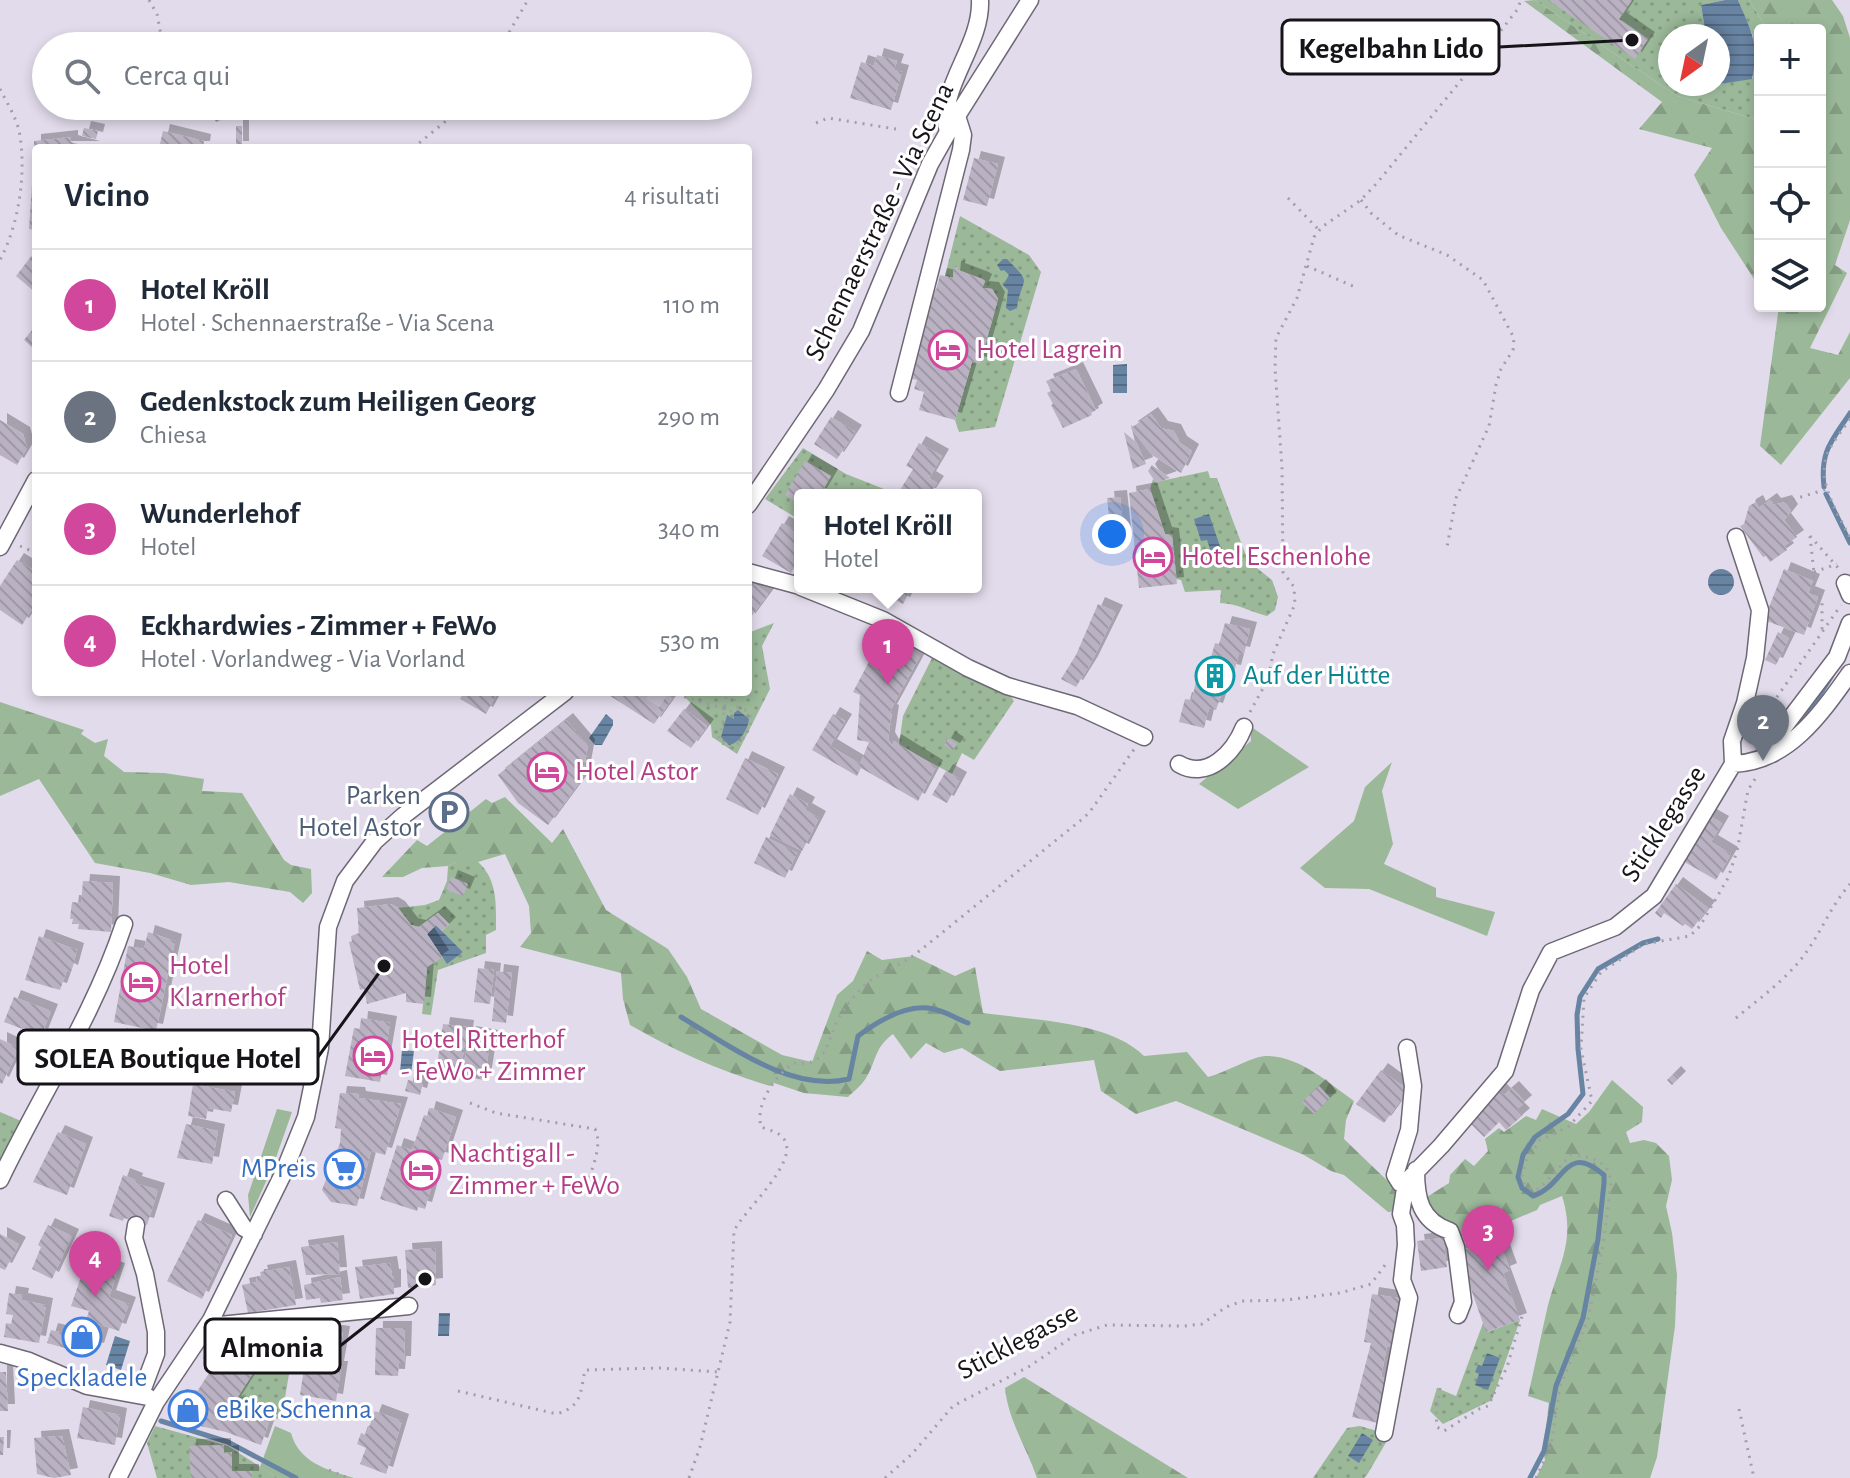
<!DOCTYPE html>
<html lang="it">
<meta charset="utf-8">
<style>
body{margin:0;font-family:"Alegreya Sans",sans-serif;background:#f2f2f3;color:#1f2937}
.controls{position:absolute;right:24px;top:24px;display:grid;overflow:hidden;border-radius:8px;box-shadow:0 4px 12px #0003}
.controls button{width:72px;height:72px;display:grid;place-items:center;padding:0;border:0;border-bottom:2px solid #e0e1e3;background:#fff;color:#1f2937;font:40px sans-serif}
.compass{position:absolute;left:1658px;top:24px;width:72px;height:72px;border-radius:50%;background:#fff;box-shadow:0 4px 12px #0003;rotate:213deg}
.you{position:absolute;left:1112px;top:534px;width:28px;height:28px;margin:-20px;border:6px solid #fff;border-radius:50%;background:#1a73e8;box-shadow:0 0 0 12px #1a73e833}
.badge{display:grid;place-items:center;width:52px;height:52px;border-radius:50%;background:#6c721a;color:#fff;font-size:26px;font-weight:700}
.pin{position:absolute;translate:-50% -66px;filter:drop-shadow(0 2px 4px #0008)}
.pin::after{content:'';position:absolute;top:42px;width:28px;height:24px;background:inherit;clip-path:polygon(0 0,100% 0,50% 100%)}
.popup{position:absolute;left:794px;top:489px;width:188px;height:104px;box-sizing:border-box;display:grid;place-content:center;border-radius:8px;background:#fff;filter:drop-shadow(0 2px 6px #0005);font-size:26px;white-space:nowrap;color:#747a83}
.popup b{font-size:30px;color:#1f2937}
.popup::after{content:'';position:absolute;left:50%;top:100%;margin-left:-16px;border:16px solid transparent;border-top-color:#fff}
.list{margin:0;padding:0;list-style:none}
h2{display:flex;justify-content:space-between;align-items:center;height:104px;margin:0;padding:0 32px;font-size:34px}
h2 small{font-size:26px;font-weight:400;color:#747a83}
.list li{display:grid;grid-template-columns:52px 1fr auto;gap:24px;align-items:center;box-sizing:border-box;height:112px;padding:0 32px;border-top:2px solid #e0e1e3}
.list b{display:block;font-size:30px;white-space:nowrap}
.list p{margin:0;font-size:26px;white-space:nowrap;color:#747a83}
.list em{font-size:26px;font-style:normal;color:#747a83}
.icon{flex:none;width:44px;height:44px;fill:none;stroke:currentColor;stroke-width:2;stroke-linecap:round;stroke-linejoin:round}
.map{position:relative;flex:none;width:1850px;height:1478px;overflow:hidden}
.search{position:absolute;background:#fff;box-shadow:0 4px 12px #0003;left:32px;top:32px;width:720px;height:88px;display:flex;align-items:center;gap:20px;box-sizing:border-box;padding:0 28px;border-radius:44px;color:#747a83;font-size:30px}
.panel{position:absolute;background:#fff;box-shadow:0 4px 12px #0003;left:32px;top:144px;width:720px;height:552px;border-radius:8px}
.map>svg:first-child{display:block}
.grass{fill:#9bb899}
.forest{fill:url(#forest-firs)}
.park{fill:url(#park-dots)}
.water{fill:url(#water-rules)}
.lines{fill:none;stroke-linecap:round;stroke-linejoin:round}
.stream{stroke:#6884a3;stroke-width:5}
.building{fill:url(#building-back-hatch);filter:url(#shadow)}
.minor-tunnel{stroke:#c3bdcc;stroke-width:16;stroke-dasharray:16 8;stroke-linecap:butt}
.minor-casing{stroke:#6e6775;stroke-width:19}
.path{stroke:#a29da9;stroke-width:3;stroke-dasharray:2 6;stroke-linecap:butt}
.minor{stroke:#fff;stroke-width:16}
.labels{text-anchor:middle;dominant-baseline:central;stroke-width:6;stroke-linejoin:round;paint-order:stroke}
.street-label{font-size:28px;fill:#161419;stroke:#fff}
.hotel-label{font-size:28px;fill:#b23c85;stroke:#fff;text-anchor:start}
.culture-label{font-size:28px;fill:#0d838f;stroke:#fff;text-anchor:start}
.service-label{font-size:28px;fill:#4e5e75;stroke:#fff;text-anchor:end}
.shop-label{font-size:28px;fill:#366cbe;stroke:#fff;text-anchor:end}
.leader{fill:none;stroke:#161419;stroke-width:3}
.callout-dot{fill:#161419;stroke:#fff;stroke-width:3}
.callout{fill:#fff;stroke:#161419;stroke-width:3}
.callout-label{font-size:30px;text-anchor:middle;font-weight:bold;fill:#161419}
</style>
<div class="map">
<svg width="1850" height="1478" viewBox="0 0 1850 1478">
<defs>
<pattern id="forest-firs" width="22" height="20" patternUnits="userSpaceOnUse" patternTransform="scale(2)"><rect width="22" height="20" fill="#9bb899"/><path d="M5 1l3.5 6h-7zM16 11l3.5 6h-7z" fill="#859d83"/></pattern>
<pattern id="park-dots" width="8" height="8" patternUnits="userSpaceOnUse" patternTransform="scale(2)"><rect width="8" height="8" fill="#9bb899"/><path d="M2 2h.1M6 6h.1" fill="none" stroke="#859d83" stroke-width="1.8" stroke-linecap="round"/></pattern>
<pattern id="water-rules" width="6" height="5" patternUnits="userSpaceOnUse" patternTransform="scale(2)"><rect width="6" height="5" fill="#6884a3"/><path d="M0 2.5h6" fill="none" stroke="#556b84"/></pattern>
<pattern id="building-back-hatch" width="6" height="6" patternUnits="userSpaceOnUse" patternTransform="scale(2)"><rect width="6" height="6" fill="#bab2c2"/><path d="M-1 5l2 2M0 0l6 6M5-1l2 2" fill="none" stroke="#9f98a6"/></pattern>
<filter id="shadow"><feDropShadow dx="7" dy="-7" stdDeviation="0" flood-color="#0004"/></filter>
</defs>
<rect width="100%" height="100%" fill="#e2dbeb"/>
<path class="grass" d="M1250,726L1309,767L1238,809L1199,784L1251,741Z
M1392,762L1382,791L1393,844L1384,864L1436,888V897L1495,912L1487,936L1369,889L1325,888L1300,868L1354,821L1365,787Z
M277,1109L292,1112L273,1166L250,1217L248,1195Z
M275,1426L291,1433C299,1463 328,1470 354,1478H278L260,1467Z"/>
<path class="forest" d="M1535,0L1677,96L1758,120L1760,112V288L1721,228L1694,175L1712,148L1639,129L1662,102L1524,1Z
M1749,0H1832L1843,16L1850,38V220L1835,265L1847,273L1810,348L1838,355L1850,332V378L1781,465L1760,446L1779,306H1820V30H1765L1763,22Z
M0,702L84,730L81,734L95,743L108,739L104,756L124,772L164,773L204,779L202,791L242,793L284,860L291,865L311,869L312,893L303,903L290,892L229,882L191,885L150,873L95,863L39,779L0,796Z
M505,797L552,843L563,829L606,910L668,949L687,977L701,1009L782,1055L812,1062L837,995L853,981L867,951L882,960L914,956L955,976L975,967L983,1013C1031,1020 1110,1021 1144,1056L1187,1052L1208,1077C1225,1073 1253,1056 1266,1056C1300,1056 1328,1083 1354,1101L1346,1120L1344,1139L1397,1190L1395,1211L1388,1212L1344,1175L1331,1171L1304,1155L1176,1101L1136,1114L1101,1091L1094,1060L1000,1071L962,1048L944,1053L926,1043L911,1059L893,1034C874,1048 877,1060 866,1078C862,1085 853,1092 848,1097L804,1093L774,1083L770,1086C718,1070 677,1052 630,1025L623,999L621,973L520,947L531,933L529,906L505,854L478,862H456L448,866L422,868L403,877H382L417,840L427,846L486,799L492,803Z
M1612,1080L1643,1107L1642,1122L1626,1132L1630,1143L1644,1140L1656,1143L1669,1156L1672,1180L1666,1206L1672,1233L1677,1275L1675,1326L1657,1457L1650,1478H1536L1545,1460L1543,1452L1549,1403L1528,1396C1535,1366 1541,1335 1548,1305C1559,1264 1576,1240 1562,1196L1540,1205L1537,1210L1494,1228L1458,1237L1419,1202L1449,1183L1450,1175L1465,1159L1474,1166L1488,1151L1485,1139L1499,1128L1504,1132L1526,1116L1536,1120L1542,1109L1576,1124L1589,1112Z
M1024,1377L1188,1478H1037C1027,1448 1008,1420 1005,1388Z"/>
<path class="park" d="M1535,0H1725L1701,5L1706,36H1670V84L1714,85L1753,78V36L1738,0H1749L1763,22L1765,30H1760L1758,120L1677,96Z
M960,216L1029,255L1041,272L995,427L959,432L955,420L972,362L980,363L998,299L992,289L982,288L985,281L982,279L958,270V267L954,268L953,278L945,276Z
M803,448L846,474L884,489L881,495H800V520L765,499Z
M1208,471L1210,478H1217L1245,553L1253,565L1272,580L1278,597L1275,610L1267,616C1251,612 1236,603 1220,603L1221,590L1185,592L1181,580L1176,579L1172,536L1165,534L1150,489L1153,479L1156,482Z
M774,623L762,646L770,689L737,754L712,737L711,725L683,695L686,692H748V633Z
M934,654L983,684L1009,694L1014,701L974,760L962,753L952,774L899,745L903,716Z
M456,862H478C498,880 496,905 496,930L486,935V953L438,970L431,1015L422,1014L427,967L442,957L447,963L463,952L442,931L449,924L438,913L419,927L411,925L398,908L425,905L439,900L447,881L448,866Z
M0,1112L21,1121L1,1160L0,1159Z
M1520,1320L1492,1400L1443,1424L1430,1411L1437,1388L1456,1396L1483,1323L1487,1332Z
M297,1328L283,1409L279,1412L278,1419L234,1403L258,1365L238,1352L246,1330Z
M155,1426L228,1446L278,1478H157L147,1443Z
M1360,1426L1384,1433L1388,1439L1367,1475L1364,1478H1313L1347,1428Z"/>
<path class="water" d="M1725,0H1738C1751,31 1760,44 1752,79L1714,85L1718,84V36H1706L1701,5Z
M1003,259H1007C1034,286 1022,275 1017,308L1010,311L1006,308L1008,290L1003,285L1009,275L1004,270L1001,271L997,265Z
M1127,364V393H1113V365Z
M1209,514L1224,558L1214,561L1207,540L1201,541L1194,519Z
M1708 582a13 13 0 1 1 26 0a13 13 0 1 1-26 0Z
M738,710L749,719C748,729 740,743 729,745L721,737L727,715L734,719V713Z
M606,714L613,720V725L602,745H595L589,738Z
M436,925L463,952L447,964L427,934Z
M402,1050L414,1051L411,1074L400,1072Z
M439,1313H450L449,1336H438Z
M115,1336L130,1341L121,1370L106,1365Z
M288,1339L291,1352L287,1358L279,1357L273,1349L267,1351L266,1355L260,1354L261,1340Z
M1487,1353L1500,1358L1488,1390L1475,1385L1479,1374L1475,1372L1478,1365L1482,1366Z
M1362,1433L1373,1440L1359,1463L1348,1456Z"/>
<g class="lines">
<path class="stream" d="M1824,487C1820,451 1831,442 1850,413
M1826,494L1850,543
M1804,720L1831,677
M681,1017C729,1045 791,1093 849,1079L858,1036C878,1021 907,1003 933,1009C945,1011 957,1019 968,1023
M161,1421L228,1442L296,1478
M1530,1478L1544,1451L1556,1386L1583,1318L1598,1239L1604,1183V1175C1565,1141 1565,1186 1533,1196L1522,1188L1518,1177L1523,1155L1535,1137L1568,1114L1583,1094L1578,1049L1577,1015L1580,997L1598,969L1643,943L1658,939"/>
</g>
<path class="building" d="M1548,0H1632L1619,19L1648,39L1635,59Z
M877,55L897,61L894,70L902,72L891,110L850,98L861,62L874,66Z
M207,106H256L258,112L240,116L239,113L216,122Z
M236,126H242V148H236Z
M84,128L98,131L96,139L82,136Z
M163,131L204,141L203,148H159Z
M71,137V142L93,148H34V141Z
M34,155H36V230L29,229Z
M974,158L998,164L987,206L963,200Z
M36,250V293L16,276Z
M958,267V270L982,279L985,281L982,288L992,289L998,299L980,364L972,362L955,420L919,410L924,392L914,389L917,380L908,378L933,289L936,290L940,275L953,278L954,268Z
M36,325V351L24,340Z
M1076,369L1096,410L1091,413L1092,415L1063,428L1051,405L1053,404L1047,393L1051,391L1046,381Z
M1151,414L1161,428L1174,431L1180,443L1192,451L1181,473L1152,455L1131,428Z
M831,417L855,432L837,459L814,444Z
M0,420L23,434L27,448L17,465L0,455Z
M1124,432L1136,442L1146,464L1133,469Z
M919,443L942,456L929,478L937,483L929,495H897L913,469L906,466Z
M805,461L831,476L820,495H800V504L785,495Z
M1152,465L1170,478L1156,483L1148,471Z
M1150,489L1165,534L1172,535L1177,584L1139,588L1129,493Z
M1120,497L1125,544L1112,545L1107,498Z
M1770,500L1774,505L1785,502L1791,511L1784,520L1797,537L1784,546L1787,550L1770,562L1766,556L1763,557L1740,526L1744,524L1749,506L1756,502L1759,508Z
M782,523L800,533V558L791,573L762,556Z
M17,560L36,572V603L22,625L0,610V586Z
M1784,569L1813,581L1808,593L1818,597L1804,635L1764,620Z
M748,579L768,594L748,621Z
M880,587H912L903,604L878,591Z
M1098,604L1116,612L1091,663L1076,687L1061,679L1076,655Z
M1225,623L1250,629L1243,654L1239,653L1234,672L1229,671L1216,710L1209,708L1204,728L1179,722L1185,699L1192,700L1196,681L1200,682L1205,660L1210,661L1215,643L1219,644Z
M1778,632L1789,638L1776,665L1765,660Z
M884,633L920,656L890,711L892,712L888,739L892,746L894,741L936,767L918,801L861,768L857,776L812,750L833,714L845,721L830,746L860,764L869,742L857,740L860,695L853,692Z
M464,692H498L486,714L460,699Z
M604,692H675L676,693L654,724Z
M684,709L707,726L691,748L667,731Z
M566,720L588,746L582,779L548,825L518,803L498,775Z
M948,738L957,744L953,750L944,745Z
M745,758L778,774L758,815L726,799Z
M946,771L960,779L947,803L932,795Z
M790,794L808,804L805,810L819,818L802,851L770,835Z
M1708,815L1722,823L1711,842L1731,854L1716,880L1681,860Z
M766,837L797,853L785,878L754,863Z
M451,877L468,884L463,896L446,890Z
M83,881L113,883L111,932L78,929L79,924H72L73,919H70L72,902L81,903Z
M1676,884L1708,908L1692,929L1685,924L1683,926L1664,913L1661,918L1655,913Z
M391,904L398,908L411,925L419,927L438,913L449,924L442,931L436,925L427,934L442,957L427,967L424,1004L406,1002V993L367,1004L364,989L360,990L349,942L352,941L351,936L359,933L357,908Z
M148,932L175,941L156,1031L114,1022L128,946L144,949Z
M39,936L77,950L71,972L67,970L60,990L25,980Z
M478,968L494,970L490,1004L474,1002Z
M497,971L512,973L506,1023L492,1021Z
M14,997L51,1011L41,1036L4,1022Z
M361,1018L390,1023L380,1082L345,1076L354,1028L360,1029Z
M443,1024L467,1027L460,1077L436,1073Z
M469,1033L491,1037L484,1080L462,1076Z
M120,1035L129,1041L119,1056L110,1049Z
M0,1039L19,1048L2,1084L0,1083Z
M1381,1070L1408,1090L1384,1123L1356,1104Z
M1674,1073L1679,1078L1672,1085L1667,1080Z
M408,1080L423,1083L420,1095L405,1091Z
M193,1084L235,1092L231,1112L208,1108L206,1119L188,1116Z
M1319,1086L1330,1098L1314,1114L1302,1102Z
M1512,1088L1525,1102L1517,1109L1523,1115L1506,1130L1499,1122L1484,1137L1467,1120L1498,1089L1504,1095Z
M340,1093L358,1094L359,1098L401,1104L385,1155L371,1151L357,1206L331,1202L322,1190L340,1143L341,1129L335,1128Z
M429,1108L456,1117L442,1160L435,1158L425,1186L431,1188L425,1209L418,1207L417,1211L380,1199L397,1145L412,1150L424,1115L427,1116Z
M186,1124L218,1131L212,1164L177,1158Z
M58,1132L86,1144L67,1195L33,1182Z
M123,1175L136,1180L135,1183L158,1190L147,1225L124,1218L123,1221L109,1216Z
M198,1220L232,1235L202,1299L167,1281Z
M48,1225L72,1236L52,1279L32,1269L41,1247L38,1245Z
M0,1234L19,1244L5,1270L0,1268Z
M1443,1238L1447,1267L1421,1271L1417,1241Z
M1498,1238L1510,1270L1503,1273L1520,1320L1486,1332L1458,1252Z
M337,1242L340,1274L306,1275L301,1247Z
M435,1248L436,1285L408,1288L405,1250Z
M87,1259L118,1270L109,1297L129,1304L119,1331L86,1320L89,1311L71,1306Z
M390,1263L392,1276H394V1294L360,1299L355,1267Z
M289,1267L296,1305L248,1313L242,1285L256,1282L257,1276H261L260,1272Z
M340,1277L343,1300L321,1303L320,1298L306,1300L304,1285Z
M9,1293L22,1295L21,1300L46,1305L39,1343L4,1337L6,1323L11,1324L13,1315L6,1314Z
M1372,1294L1404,1299L1396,1347L1387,1346L1381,1377L1390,1379L1378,1423L1352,1417L1371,1343L1364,1342Z
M74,1326L102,1334L97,1350L73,1344L72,1350L47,1343L51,1330L72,1335Z
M307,1328L343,1333L337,1368H341L336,1401L300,1395L304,1368H300Z
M376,1328H405L404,1363H399L398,1376L375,1375Z
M227,1345L258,1365L234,1403L271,1416L261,1445L226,1432L170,1419L179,1396L193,1398Z
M209,1347L219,1353L213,1364L203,1358Z
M0,1372H6L8,1411H0Z
M83,1407L120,1415L115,1445L77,1438Z
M375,1411L402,1421L386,1474L360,1464L366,1448L357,1444L361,1433L366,1435Z
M62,1436L71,1475L54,1478L37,1474L34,1438Z
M0,1437H4L3,1455H0Z
M224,1445V1453L232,1452V1471H252V1478H191L189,1446Z"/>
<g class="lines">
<path class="minor-tunnel" d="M650,692L664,701"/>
<defs>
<path id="minor" d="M948,132C936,89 982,47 980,0
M899,393L961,150L963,135L957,116
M748,505L826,390L861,331L930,164L957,116L1030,0
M0,547L36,480
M748,572L800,586
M1845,583L1850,595
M801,587L883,620L968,668L1007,686L1077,706L1144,737
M1773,752L1768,748L1837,657L1850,623
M1179,764C1208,781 1234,752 1244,727
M1733,764L1732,741L1745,703L1755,658L1760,610L1736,537
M1733,764C1788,762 1821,714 1850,673
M1416,1170C1416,1198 1420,1221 1450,1231L1456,1247L1463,1302L1458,1315
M0,1180C41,1094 94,1015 124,924
M1406,1182L1400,1183L1395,1175L1409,1130L1413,1086L1407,1048
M226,1200L244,1228L254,1234
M136,1225L134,1238L145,1274L156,1332V1354L141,1394
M211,1320L220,1325L409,1306
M0,1353L29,1361L87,1386L148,1397
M1384,1433L1409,1298L1402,1280L1406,1245L1405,1225L1401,1214L1406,1182L1441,1146L1505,1071L1531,990L1551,952L1615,927L1654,896L1733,764
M118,1478L156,1402L211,1320L283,1174L306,1117L320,1048L328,927L345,881L375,841L403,816L565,692"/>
</defs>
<use href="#minor" class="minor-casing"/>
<path class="path" d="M149,0L157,14L163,46
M501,46L528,0
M0,89C7,103 18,120 20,136C26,175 19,224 0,260
M165,111V106
M816,123L828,118L896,129
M413,148L446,121L457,106
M1288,198L1319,230
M1361,200L1371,213L1398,235L1447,255L1483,280L1514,338L1513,350L1501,369L1496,385L1489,426L1456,498L1447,547
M1307,266L1355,287
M1850,419C1843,429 1835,439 1829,450C1814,479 1838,513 1850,538
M1785,502L1827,489
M1810,536L1840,570
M1810,536L1814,573L1813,592L1822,599V631
M20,546L36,553
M1814,572L1837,564
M678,692L682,696C698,701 715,706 731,711L737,707L745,710L752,719C749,731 742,745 729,747L722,743L719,737C724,723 724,707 727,692
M731,692L737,707
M1250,712L1268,679L1273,654L1295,604L1294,587L1283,572L1282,468L1275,368L1276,338L1297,298L1314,237L1322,227L1361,200L1377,183L1485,51L1517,10L1521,0
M1754,730L1841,605
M1736,1018C1759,999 1784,981 1802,958C1820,935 1830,907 1850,884
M470,1103L496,1113L595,1129C603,1145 592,1168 587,1184
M1440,1388L1436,1416L1437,1427L1444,1431L1479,1409L1488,1406L1507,1367L1523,1313
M458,1391L557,1414C582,1406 580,1394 585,1370L659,1368L719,1372
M1739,1409L1754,1478
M329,1470L348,1478
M689,1478L700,1447L730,1322L734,1231C743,1211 800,1162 784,1139C780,1132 768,1130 761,1127C755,1103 775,1077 793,1063C829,1067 826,1042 839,1017C846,1007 853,997 862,988C878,971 900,967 918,952C972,909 1026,864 1080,821L1089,813L1135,748
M885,1478L912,1454L953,1406L1030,1366L1075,1335L1107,1325L1184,1326L1202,1324L1226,1307L1242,1301L1286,1300L1340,1293L1371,1284L1388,1261
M1536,1478L1551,1445L1560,1387L1588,1319L1603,1245L1611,1183C1610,1161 1590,1156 1571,1155L1539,1189L1534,1190L1525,1185L1522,1176L1526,1161L1540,1140L1568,1127L1592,1101L1581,1049L1584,998L1601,972L1644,944L1690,936L1700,926L1728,878L1737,851L1748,790L1757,776"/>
<use href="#minor" class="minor"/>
</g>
<defs>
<symbol id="hotel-ring" viewBox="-11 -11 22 22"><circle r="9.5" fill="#fff" stroke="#d1479c" stroke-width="1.5"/><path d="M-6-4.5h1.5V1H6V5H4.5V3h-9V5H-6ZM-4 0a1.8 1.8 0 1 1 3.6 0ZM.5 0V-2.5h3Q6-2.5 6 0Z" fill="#d1479c"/></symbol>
<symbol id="building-ring" viewBox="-11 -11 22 22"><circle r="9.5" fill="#fff" stroke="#0f9aa8" stroke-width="1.5"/><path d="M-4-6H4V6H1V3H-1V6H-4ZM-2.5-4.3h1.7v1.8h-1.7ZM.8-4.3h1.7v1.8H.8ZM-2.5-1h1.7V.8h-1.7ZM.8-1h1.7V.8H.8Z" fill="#0f9aa8"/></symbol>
<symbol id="parking-ring" viewBox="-11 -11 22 22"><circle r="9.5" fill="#fff" stroke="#5c6f8a" stroke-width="1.5"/><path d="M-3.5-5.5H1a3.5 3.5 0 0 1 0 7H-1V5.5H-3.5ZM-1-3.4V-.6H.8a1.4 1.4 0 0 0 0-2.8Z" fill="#5c6f8a"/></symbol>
<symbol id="supermarket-ring" viewBox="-11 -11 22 22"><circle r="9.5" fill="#fff" stroke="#3f7fe0" stroke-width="1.5"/><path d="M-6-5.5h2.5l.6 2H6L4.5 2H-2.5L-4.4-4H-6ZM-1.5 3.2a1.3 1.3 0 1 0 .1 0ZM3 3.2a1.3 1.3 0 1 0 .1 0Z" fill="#3f7fe0"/></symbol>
<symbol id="shop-ring" viewBox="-11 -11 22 22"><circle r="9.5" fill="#fff" stroke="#3f7fe0" stroke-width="1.5"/><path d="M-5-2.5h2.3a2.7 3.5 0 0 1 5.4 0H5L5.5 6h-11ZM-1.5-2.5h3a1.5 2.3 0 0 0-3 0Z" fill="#3f7fe0"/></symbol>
</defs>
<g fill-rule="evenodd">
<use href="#hotel-ring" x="926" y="328" width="44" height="44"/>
<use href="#hotel-ring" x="1131" y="535" width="44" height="44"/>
<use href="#building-ring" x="1193" y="654" width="44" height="44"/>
<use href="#hotel-ring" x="525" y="750" width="44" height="44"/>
<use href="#parking-ring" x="427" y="790" width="44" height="44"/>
<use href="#hotel-ring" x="119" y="960" width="44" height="44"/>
<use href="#hotel-ring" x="351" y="1034" width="44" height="44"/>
<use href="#supermarket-ring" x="322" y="1147" width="44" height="44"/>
<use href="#hotel-ring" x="399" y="1148" width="44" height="44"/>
<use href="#shop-ring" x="60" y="1315" width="44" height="44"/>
<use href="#shop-ring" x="166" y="1388" width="44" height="44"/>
</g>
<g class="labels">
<g class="street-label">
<text transform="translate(880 222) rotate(-64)">Schennaerstraße - Via Scena</text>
<text transform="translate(1664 824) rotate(-57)">Sticklegasse</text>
<text transform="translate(1018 1342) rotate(-28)">Sticklegasse</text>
</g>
<g class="hotel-label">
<text x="976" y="350">Hotel Lagrein</text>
<text x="1181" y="557">Hotel Eschenlohe</text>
<text x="575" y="772">Hotel Astor</text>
<text x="169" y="966">Hotel<tspan x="169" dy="32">Klarnerhof</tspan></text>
<text x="401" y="1040">Hotel Ritterhof<tspan x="401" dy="32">- FeWo + Zimmer</tspan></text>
<text x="449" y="1154">Nachtigall -<tspan x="449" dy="32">Zimmer + FeWo</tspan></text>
</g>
<g class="culture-label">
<text x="1243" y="676">Auf der Hütte</text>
</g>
<g class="service-label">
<text x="421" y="796">Parken<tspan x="421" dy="32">Hotel Astor</tspan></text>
</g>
<g class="shop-label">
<text x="316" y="1169">MPreis</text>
<text x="82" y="1378" text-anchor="middle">Speckladele</text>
<text x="216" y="1410" text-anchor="start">eBike Schenna</text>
</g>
</g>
<path class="leader" d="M1632 40L1499 47M384 966L318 1057M425 1279L340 1346"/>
<g class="callout-dot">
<circle cx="1632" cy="40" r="8"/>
<circle cx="384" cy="966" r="8"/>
<circle cx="425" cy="1279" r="8"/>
</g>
<g class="callout">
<rect x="1282" y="20" width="217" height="54" rx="8"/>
<rect x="18" y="1030" width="300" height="54" rx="8"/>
<rect x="205" y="1319" width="135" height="54" rx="8"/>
</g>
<g class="callout-label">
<text x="1391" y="58">Kegelbahn Lido</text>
<text x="168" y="1068">SOLEA Boutique Hotel</text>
<text x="272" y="1357">Almonia</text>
</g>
</svg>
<div class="controls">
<button>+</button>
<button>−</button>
<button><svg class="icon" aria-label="locate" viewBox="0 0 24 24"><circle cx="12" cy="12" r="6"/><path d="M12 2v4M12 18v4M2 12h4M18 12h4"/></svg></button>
<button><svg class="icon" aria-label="layers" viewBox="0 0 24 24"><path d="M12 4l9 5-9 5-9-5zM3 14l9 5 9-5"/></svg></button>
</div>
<svg class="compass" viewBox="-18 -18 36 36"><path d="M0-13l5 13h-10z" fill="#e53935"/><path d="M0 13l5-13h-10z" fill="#747a83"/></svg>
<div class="you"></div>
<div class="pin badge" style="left:888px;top:685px;background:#d1479c">1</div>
<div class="popup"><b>Hotel Kröll</b>Hotel</div>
<div class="pin badge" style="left:1763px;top:761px;background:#6b7280">2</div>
<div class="pin badge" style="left:1488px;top:1271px;background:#d1479c">3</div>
<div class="pin badge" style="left:95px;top:1297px;background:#d1479c">4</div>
<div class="search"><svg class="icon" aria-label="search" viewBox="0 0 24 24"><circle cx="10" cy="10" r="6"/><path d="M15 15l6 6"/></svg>Cerca qui</div>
<section class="panel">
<h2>Vicino<small>4 risultati</small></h2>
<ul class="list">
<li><span class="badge" style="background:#d1479c">1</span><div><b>Hotel Kröll</b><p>Hotel · Schennaerstraße - Via Scena</p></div><em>110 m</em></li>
<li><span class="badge" style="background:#6b7280">2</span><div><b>Gedenkstock zum Heiligen Georg</b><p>Chiesa</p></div><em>290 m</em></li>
<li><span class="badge" style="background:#d1479c">3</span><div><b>Wunderlehof</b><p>Hotel</p></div><em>340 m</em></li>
<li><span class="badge" style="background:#d1479c">4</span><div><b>Eckhardwies - Zimmer + FeWo</b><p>Hotel · Vorlandweg - Via Vorland</p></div><em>530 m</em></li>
</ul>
</section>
</div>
